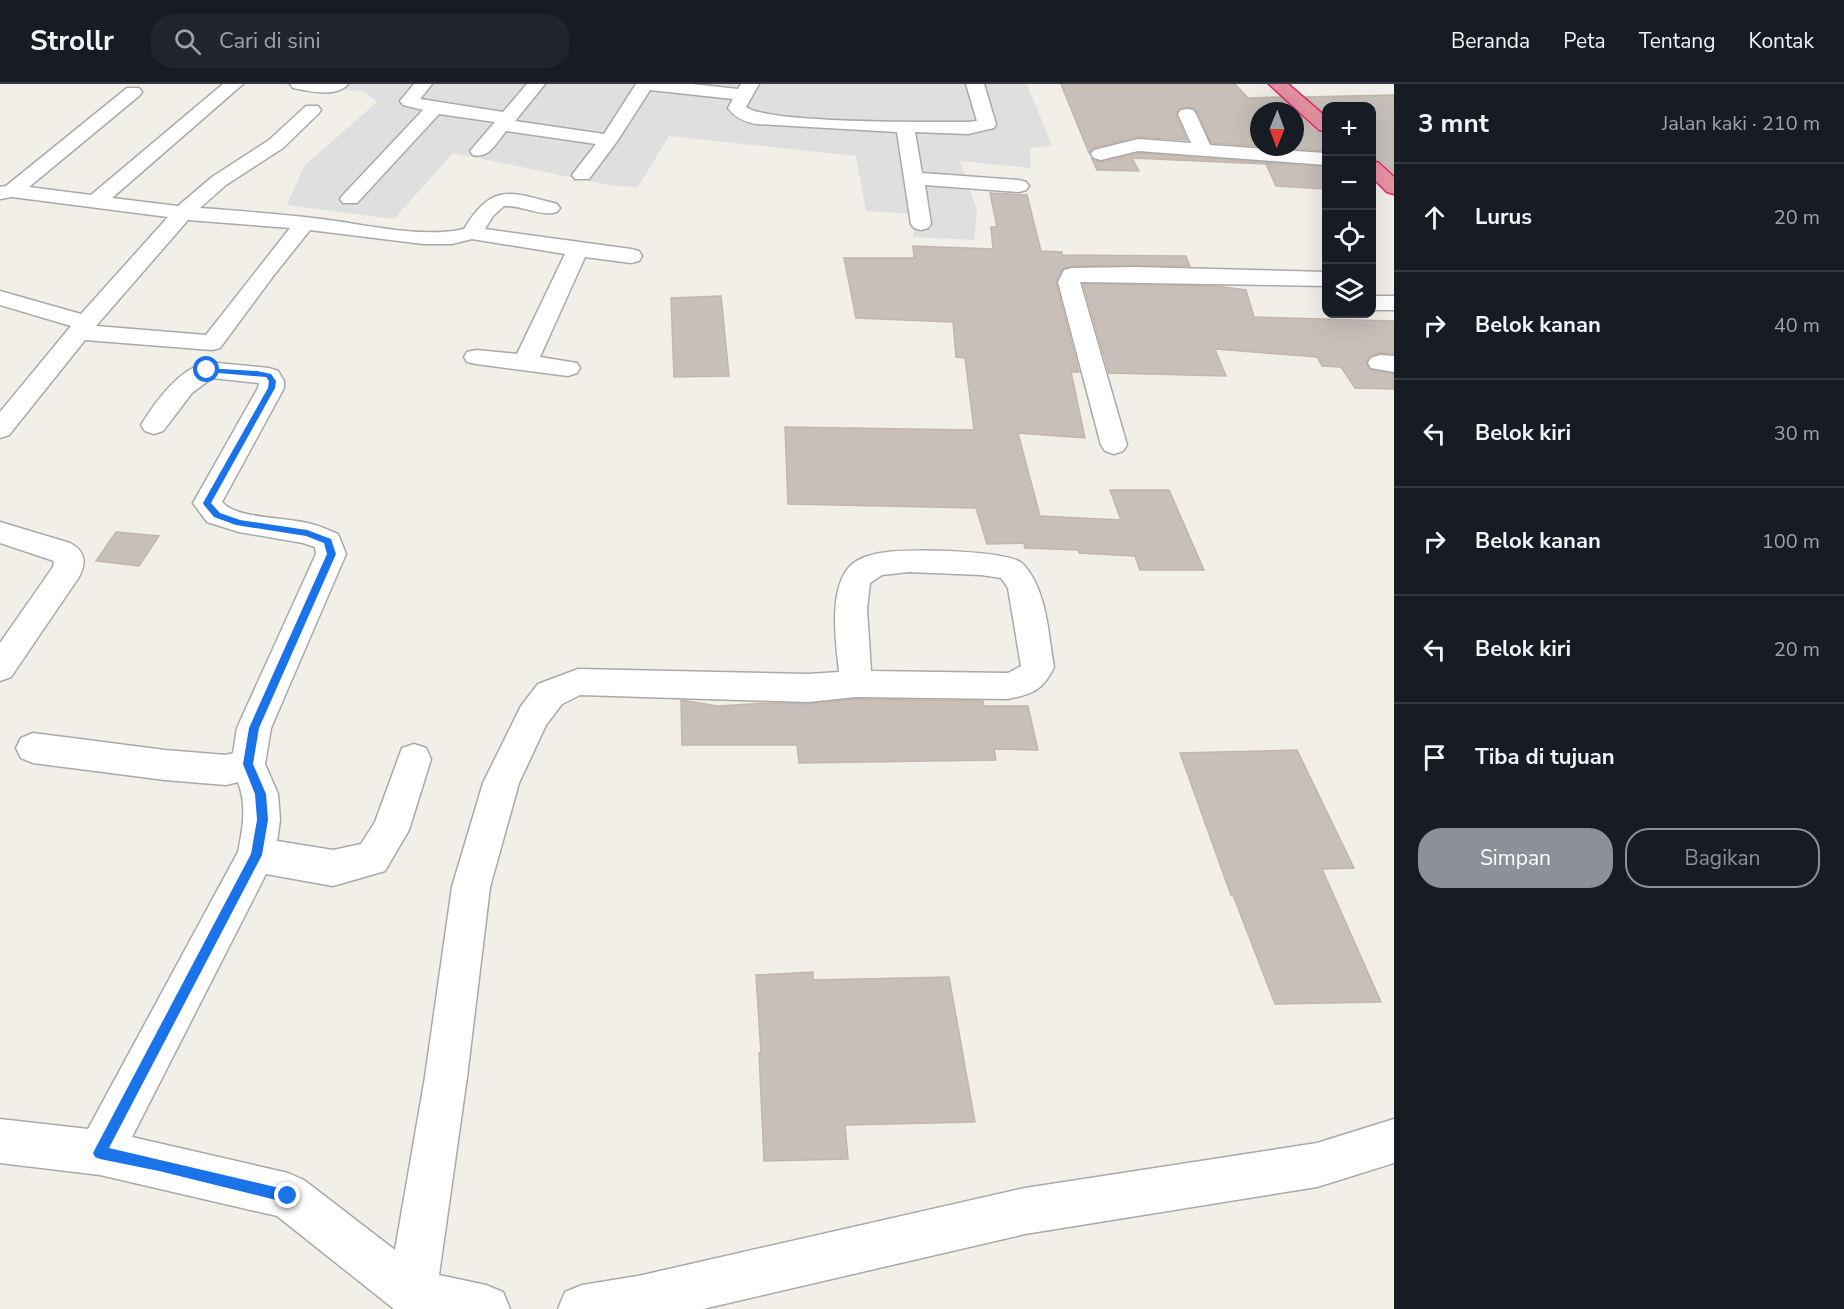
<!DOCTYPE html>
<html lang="id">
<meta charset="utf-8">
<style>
body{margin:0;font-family:"Nunito Sans",sans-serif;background:#20242c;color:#f1f3f6}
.controls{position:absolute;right:18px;top:18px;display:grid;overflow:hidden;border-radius:12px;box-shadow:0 6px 24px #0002}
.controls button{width:54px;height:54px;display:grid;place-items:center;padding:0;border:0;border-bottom:2px solid #363941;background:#171b24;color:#f1f3f6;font:30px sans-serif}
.compass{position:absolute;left:1250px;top:18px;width:54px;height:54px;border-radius:50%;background:#171b24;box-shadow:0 6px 24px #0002;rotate:181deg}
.stop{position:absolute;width:18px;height:18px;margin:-14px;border:4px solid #1a73e8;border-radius:50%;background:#fff}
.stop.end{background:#1a73e8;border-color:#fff;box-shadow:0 2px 6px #0008}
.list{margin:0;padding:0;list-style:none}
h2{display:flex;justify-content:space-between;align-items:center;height:78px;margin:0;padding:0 24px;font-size:26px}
h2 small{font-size:20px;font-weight:400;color:#9ea1a6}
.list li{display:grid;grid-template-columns:39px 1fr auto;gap:18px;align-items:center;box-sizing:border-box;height:108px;padding:0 24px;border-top:2px solid #363941}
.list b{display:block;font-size:22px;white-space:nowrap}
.list em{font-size:20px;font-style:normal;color:#9ea1a6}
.actions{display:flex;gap:12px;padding:18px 24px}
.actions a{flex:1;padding:14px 0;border:2px solid #8c9099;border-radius:24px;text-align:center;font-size:21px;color:#8c9099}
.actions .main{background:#8c9099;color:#fff}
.icon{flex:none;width:33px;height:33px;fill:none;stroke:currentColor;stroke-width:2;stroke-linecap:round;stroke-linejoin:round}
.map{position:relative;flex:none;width:1394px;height:1225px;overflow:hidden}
header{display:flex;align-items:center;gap:36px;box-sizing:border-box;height:84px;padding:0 30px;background:#171b24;border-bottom:2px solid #363941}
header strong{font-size:28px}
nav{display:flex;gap:33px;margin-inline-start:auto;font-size:21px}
.search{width:420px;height:54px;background:#20242c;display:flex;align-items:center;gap:15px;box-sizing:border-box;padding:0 21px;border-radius:24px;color:#9ea1a6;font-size:22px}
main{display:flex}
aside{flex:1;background:#171b24}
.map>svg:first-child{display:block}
.residential{fill:#e0dfdf}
.building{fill:#c7bfb8;stroke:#c4b6ab;stroke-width:1.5}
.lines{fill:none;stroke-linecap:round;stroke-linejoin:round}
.minor-casing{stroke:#a9a9a9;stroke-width:3}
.highway-casing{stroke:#dc2a67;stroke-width:3}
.minor{fill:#fff;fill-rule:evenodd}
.highway{fill:#e892a2;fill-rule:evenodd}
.route{fill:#1a73e8}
</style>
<header>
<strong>Strollr</strong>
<div class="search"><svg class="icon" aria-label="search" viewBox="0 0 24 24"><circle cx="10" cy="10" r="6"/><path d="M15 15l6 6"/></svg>Cari di sini</div>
<nav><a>Beranda</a><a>Peta</a><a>Tentang</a><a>Kontak</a></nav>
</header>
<main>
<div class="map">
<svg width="1394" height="1225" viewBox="0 0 1394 1225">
<rect width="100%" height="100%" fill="#f2efe9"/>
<path class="residential" d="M278,0H1027L1052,62L1030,64L1031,84L960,77L977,126L974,156L913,153L915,130L866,127L856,72L669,52L638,103L613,102L453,69L394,135L287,121L304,82L377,18L363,7Z"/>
<path class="building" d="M1061,0H1235L1248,14L1280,13L1317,48L1326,49V67L1272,63H1295V27H1259V62L1211,59L1198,29L1193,24L1187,23L1179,25L1176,31L1187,56L1137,53L1093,64L1089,69Z
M1394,11V90L1381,77L1371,75V22H1326V30L1306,13Z
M1138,69L1326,83V105L1276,102L1266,80L1132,74L1139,87L1097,86L1092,75L1102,78Z
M990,109L1027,111L1041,167L1062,168V171L1186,172L1190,182H1072L1062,185L1056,199L1079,288H1071L1085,354L1018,349L1040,432L1121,436L1110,406H1169L1204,486H1140L1135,472L1079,469L1078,466L1025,464L1024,459L987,460L976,424L788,420L785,343L974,346L965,274L956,273L953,238L856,234L844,174H914L913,162L993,165L991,143H997Z
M1083,200L1215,202L1246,206L1254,233L1394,237V270L1379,269L1370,272L1366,278L1371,286L1394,290V305L1355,304L1341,283L1322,282L1317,273L1215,265L1226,292L1109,289Z
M721,212L729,292L674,293L671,214Z
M116,448L159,452L139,482L96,477Z
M856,615L983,617L984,622H1028L1038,666L994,665L996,676L799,679L797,661H682L681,616L717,622L769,619L808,620Z
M1297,666L1354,784L1322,785L1381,918L1275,920L1233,811H1231L1180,669Z
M813,888V896L949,893L975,1038L845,1041L848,1075L764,1077L759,969H761L756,891Z"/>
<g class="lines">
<defs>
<path id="minor" d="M223,0H243L112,114L178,122L212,93L269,56L306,22H318L321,26L318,30L283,64L226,101L200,124C241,127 281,130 321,135C364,140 422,155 464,145C493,98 510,108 557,120L560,124L557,128C540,133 522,121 504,122L493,132L485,145L631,165L639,167L642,172L639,177L631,179L585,173L540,273L577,279L580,284L577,289L568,292L476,280L467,278L464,273L467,268L476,266L517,270L565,170L472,155L452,160H423L310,146L274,191L220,264L212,266L85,256L9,351L0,354V328L71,242L0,221V207L81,230L168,133L12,113L0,115V103L6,102L127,4H139L142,8L139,12L29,103L91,111ZM188,136L290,144L206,251L96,242Z
M290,0H348C337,14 308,7 293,4Z
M414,0H432L420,15L503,28L527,0H545L515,37L604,50L636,0H692L738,5L741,0H759L746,23C769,40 931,38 968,38L977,37L966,0H984L996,40L994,44L968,50L915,48L922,89L1019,96L1026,98L1029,102L1026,106L1019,108L925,101L931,140L928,144L921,146L914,144L911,140L897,48L756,40C745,38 735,34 728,24L733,15L650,6L618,56L589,95H575L572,91L596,60L506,47C497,58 489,75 473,71L470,67L495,38L439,30L357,119H343L340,115L343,111L423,26L403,21L400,17Z
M1187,25L1193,26L1196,30L1210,61L1326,69V81L1138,67L1101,76L1094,74L1091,70L1094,66L1138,55L1191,59L1178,30L1181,26Z
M1135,183L1326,188V202L1080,198L1127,361L1123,367L1114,370L1105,367L1101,361L1058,198L1064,186L1072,184Z
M1372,212H1394V226H1372Z
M1380,271L1394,272V288L1371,284L1368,279L1371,274Z
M207,278L269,284L278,287L284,297V304L222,418C236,435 285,433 307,439C318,441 328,446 338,450L346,470L271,644L265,680L278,710L280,736L277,757L333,766L361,760L375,738L402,664L414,660L426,664L431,675L409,746L385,787L333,802L266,790L132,1053L288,1089L304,1096L395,1166L425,993L452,803L483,699L521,622L538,600L578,585L808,590L839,588C836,559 828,505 850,482C859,473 876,469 888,468C910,465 1010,466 1023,480C1047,506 1048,549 1054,583C1043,606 1033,610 1008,615L856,613L808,618L580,611L562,620L546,641L519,699L490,803L467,993L439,1191L486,1201L503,1208L510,1225H394L277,1132L100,1091L0,1079V1035L88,1045L238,768C243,744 247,722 238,698L226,701L165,696L33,679L21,674L16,664L21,654L33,649L165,666L226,671L233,669L237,644L316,470L315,463L303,459L239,448L207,438L193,419L258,304L259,299L212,294L192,309L163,347L154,350L145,347L141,341C156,317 178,286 207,278ZM909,488L981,491L1001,494L1008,504L1021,582L1008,589L871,587L867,525L870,499L882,491Z
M0,438L70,459C85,467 87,478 79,493L11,593L0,597V559L53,483L54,477L0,459Z
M1394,1035V1079L1317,1103L1025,1150L703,1225H558L565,1208L582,1201L638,1192L1025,1104L1317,1059Z"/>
<path id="highway" d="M1269,0H1288L1326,33V47L1319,46Z
M1372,77L1379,79L1394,93V110L1387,108L1372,93Z"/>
</defs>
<use href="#minor" class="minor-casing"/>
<use href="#highway" class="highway-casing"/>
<use href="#minor" class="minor"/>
<use href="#highway" class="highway"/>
</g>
<path class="route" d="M204,284L257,287L271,290L276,297L275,304L211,419L220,429L240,436L307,446L331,455L336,470L259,644L253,680L266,710L268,736L262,771L109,1064L288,1106L292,1108L294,1112L292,1117L288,1119L159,1087L100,1075L95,1073L93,1069L251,770L257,736L255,710L243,680L249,644L327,470L324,459L306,452L236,441L214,433L204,421L203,419L268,304L269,297L266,293L207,288Z"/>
</svg>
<div class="controls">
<button>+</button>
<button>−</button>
<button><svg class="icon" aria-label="locate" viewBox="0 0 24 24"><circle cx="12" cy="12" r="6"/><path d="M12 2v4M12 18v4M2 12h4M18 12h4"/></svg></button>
<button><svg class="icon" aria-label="layers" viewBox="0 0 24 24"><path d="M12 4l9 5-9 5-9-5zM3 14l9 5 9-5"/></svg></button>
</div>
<svg class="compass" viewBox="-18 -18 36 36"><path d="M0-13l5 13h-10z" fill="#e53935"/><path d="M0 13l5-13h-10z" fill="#9ea1a6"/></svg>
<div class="stop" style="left:207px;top:286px"></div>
<div class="stop end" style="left:288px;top:1112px"></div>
</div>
<aside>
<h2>3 mnt<small>Jalan kaki · 210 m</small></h2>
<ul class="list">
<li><svg class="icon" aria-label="ahead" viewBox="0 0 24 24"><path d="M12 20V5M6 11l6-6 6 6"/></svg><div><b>Lurus</b></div><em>20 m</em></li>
<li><svg class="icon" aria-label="right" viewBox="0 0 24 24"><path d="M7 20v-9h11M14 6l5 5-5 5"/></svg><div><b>Belok kanan</b></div><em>40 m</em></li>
<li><svg class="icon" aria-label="left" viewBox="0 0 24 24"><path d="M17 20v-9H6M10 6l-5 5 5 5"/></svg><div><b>Belok kiri</b></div><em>30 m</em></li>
<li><svg class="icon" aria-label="right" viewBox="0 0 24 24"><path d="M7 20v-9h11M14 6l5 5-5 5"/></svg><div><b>Belok kanan</b></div><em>100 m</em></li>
<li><svg class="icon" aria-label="left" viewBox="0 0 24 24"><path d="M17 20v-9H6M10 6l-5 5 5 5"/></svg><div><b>Belok kiri</b></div><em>20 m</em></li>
<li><svg class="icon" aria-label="arrive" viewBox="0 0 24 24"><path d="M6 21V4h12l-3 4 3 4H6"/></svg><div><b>Tiba di tujuan</b></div></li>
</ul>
<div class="actions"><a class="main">Simpan</a><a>Bagikan</a></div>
</aside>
</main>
